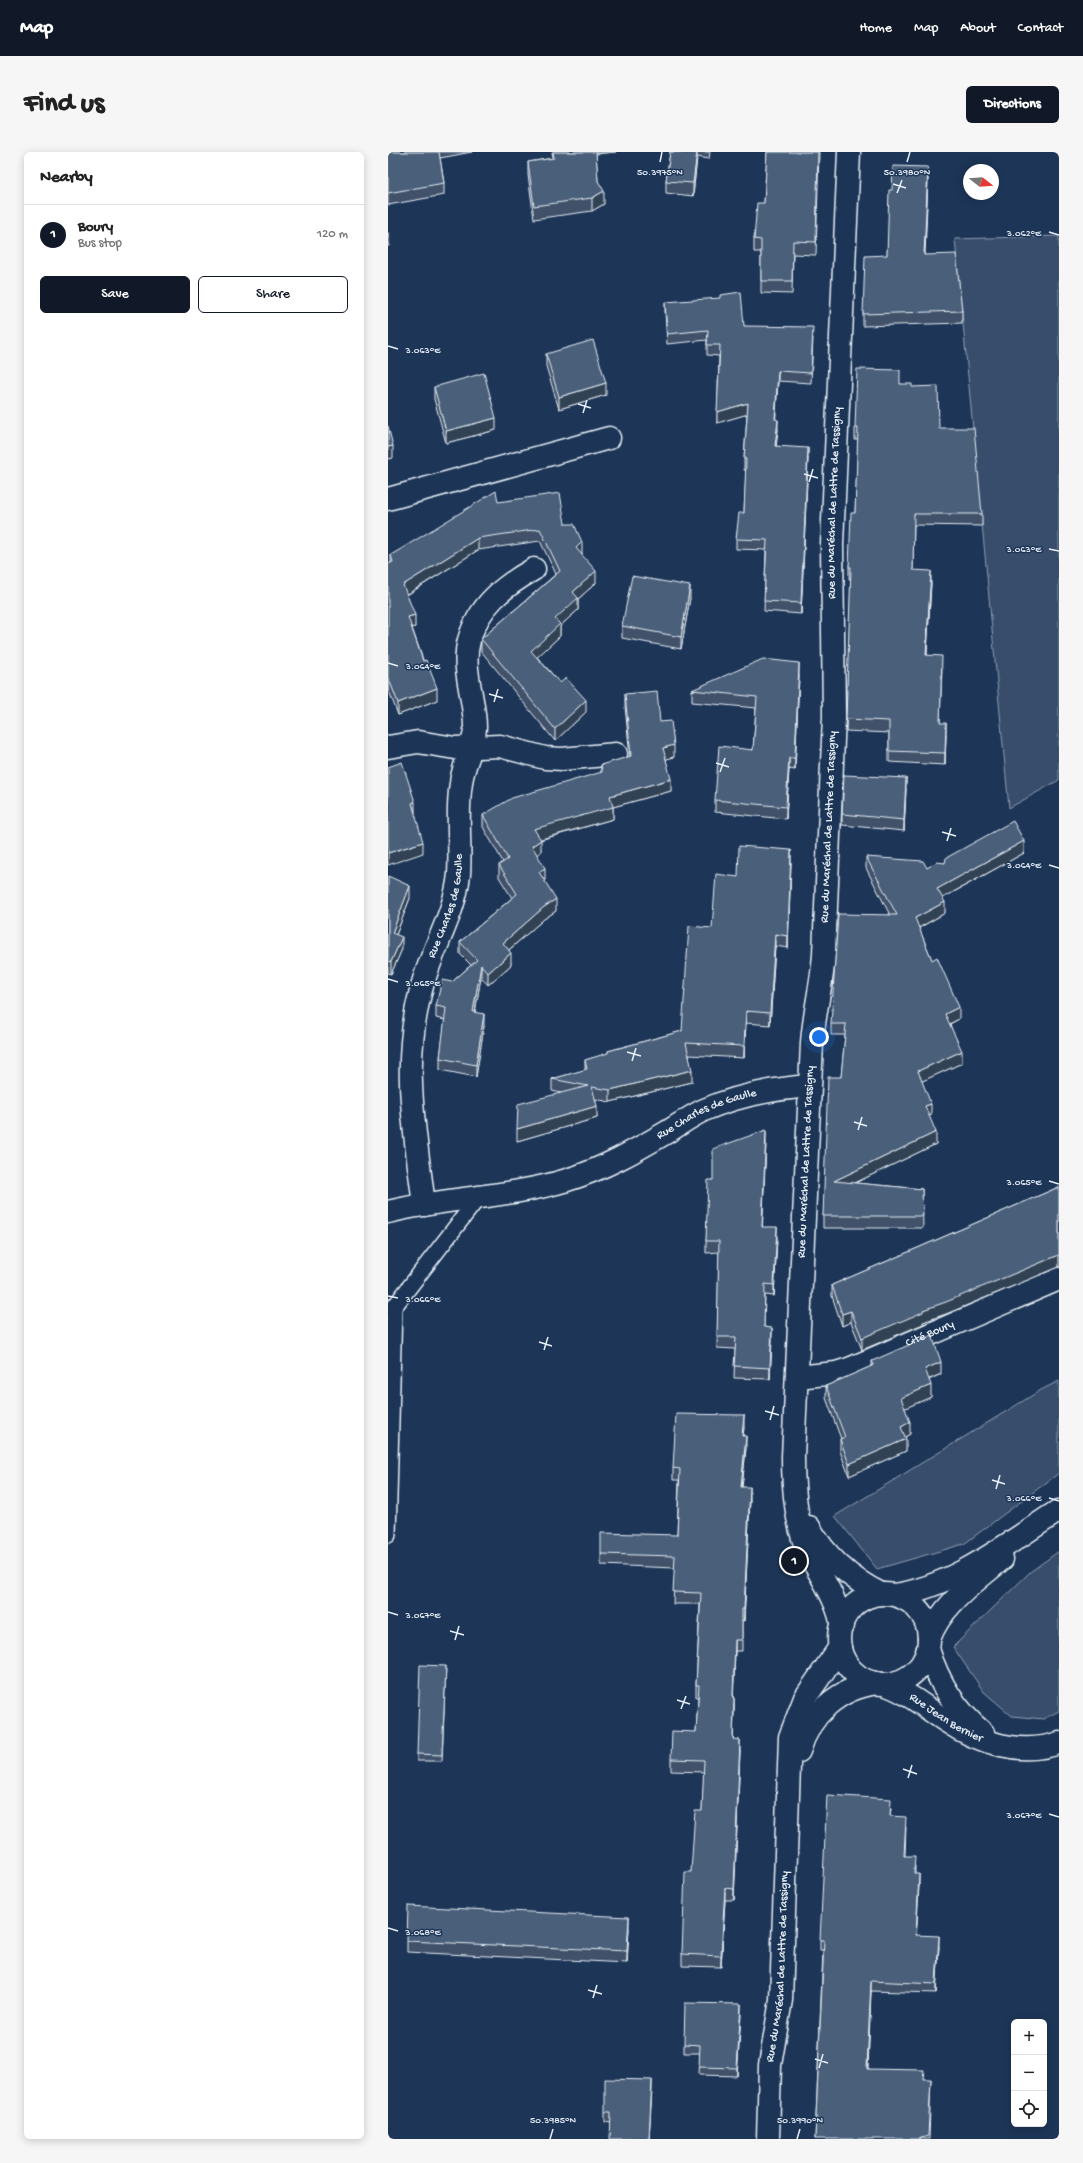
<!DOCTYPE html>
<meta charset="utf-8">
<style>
body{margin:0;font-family:"Gochi Hand",sans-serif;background:#f6f6f6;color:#222}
.controls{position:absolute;right:12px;bottom:12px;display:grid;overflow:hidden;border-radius:6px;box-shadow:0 2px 10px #0003}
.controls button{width:36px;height:36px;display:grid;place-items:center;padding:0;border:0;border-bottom:1px solid #e0e0e0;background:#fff;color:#222;font:20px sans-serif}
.compass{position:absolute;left:575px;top:12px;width:36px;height:36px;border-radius:50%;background:#fff;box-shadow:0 2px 10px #0003;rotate:107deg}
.you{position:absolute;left:431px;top:885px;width:14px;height:14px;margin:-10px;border:3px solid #fff;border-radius:50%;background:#1a73e8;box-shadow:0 0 0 6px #1a73e833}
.badge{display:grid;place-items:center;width:26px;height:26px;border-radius:50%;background:#111827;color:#fff;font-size:13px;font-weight:700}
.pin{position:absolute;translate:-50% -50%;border:2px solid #fff;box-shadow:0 1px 4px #0006}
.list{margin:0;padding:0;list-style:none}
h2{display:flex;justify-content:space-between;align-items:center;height:52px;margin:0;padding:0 16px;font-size:17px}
h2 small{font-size:13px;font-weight:400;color:#767676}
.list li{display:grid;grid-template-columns:26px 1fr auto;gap:12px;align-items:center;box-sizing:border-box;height:60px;padding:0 16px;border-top:1px solid #e0e0e0}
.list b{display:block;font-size:15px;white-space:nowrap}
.list p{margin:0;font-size:13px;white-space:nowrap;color:#767676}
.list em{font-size:13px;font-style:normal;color:#767676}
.actions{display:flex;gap:8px;padding:12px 16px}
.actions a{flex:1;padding:9px 0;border:1px solid #111827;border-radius:6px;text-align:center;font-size:14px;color:#111827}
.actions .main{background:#111827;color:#fff}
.icon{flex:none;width:22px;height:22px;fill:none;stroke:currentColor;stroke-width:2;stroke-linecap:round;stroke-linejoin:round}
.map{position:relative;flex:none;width:671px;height:1987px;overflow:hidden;border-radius:6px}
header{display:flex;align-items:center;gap:24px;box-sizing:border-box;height:56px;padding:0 20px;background:#111827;color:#fff}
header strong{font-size:19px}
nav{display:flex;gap:22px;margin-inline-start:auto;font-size:14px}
.intro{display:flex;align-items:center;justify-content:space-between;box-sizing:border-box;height:96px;padding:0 24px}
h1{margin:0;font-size:28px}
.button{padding:10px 18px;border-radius:6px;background:#111827;color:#fff;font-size:14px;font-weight:700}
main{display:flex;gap:24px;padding:0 24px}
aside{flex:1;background:#fff;border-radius:6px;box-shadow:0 2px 10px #0003}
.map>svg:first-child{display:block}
.green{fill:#374d6c;stroke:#909fb2}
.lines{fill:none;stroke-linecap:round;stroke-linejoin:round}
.lane-casing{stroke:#e8f1f8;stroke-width:18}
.street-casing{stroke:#e8f1f8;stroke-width:25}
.secondary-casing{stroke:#e8f1f8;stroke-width:25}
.lane{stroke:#1d3557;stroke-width:15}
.street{stroke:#1d3557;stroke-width:22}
.secondary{stroke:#1d3557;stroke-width:22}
.wall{fill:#3f5169;stroke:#e8f1f8}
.shaded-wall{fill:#334255;stroke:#e8f1f8}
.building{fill:#495e7a;stroke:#e8f1f8}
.ticks{fill:none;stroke:#e8f1f8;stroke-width:1.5}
.labels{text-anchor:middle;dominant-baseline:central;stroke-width:3;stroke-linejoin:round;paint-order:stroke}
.street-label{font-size:12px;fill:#e8f1f8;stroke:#1d3557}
.ticks-label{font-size:10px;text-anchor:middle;fill:#e8f1f8;stroke:#1d3557;stroke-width:3;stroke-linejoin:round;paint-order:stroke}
</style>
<header>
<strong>Map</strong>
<nav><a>Home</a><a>Map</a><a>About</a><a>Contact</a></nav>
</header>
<div class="intro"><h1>Find us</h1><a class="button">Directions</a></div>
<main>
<aside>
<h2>Nearby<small></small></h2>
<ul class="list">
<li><span class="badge">1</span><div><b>Boury</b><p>Bus stop</p></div><em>120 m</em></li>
</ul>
<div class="actions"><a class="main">Save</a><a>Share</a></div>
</aside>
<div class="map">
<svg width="671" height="1987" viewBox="0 0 671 1987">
<rect width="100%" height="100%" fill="#1d3557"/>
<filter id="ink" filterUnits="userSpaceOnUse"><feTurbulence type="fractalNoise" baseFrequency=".025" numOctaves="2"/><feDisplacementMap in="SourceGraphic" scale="8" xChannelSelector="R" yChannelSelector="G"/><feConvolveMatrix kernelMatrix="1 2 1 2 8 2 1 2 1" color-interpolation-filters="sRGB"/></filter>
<g filter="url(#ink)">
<path class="green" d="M671,84V628L621,656L567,87Z
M671,1229V1321L576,1392L489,1417L447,1364L653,1238Z
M671,1399V1559L655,1567L624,1564L596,1540L565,1495L642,1420Z"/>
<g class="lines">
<defs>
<path id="lane" d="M0,1383L6,1155L90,1046"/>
<g id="street">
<path d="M0,347L221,286"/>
<path d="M0,595L30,590L67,596L112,594L157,606L174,607L228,602"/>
<path id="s1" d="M36,1053C27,979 13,912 33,838C43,798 67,763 71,722C73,692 68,661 73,631C75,612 87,594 87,575C87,546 73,517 81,488C91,453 116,434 146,417"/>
<path id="s2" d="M0,1060C59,1045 120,1046 179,1028C215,1017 247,999 279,980C291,973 303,964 316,958C350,943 385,937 421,934"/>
<path id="s3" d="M409,1225L448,1221L461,1217L671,1127"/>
<path d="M540,1497C550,1530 567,1558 595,1581"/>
<path id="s4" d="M496,1532C520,1540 538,1556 558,1569C591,1591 633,1604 671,1591"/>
</g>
<g id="secondary">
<path d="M421,1375C438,1406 463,1427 493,1442"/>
<circle cx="496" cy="1487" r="45"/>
<path d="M507,1443C567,1434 620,1391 670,1359"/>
<path id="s5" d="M454,1474C449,1446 433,1426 421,1401C408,1376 405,1333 405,1305L424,891C426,861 434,833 436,802L446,564L444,392L461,0"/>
<path d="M541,1487C553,1453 587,1430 614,1407"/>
<path d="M411,1599C422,1562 450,1536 489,1531"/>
<path id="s6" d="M380,1987L382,1913L393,1848L402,1585L417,1546L452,1495"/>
</g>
</defs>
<use href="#lane" class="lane-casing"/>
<use href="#street" class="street-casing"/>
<use href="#secondary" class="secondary-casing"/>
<use href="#lane" class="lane"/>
<use href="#street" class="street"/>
<use href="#secondary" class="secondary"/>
</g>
<path class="wall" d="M0,0H84L52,6L56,31V43L0,53Z
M164,0H228L208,2L210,29L216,52L204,59L146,67L140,23V10L165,6Z
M282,0H322L321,7L309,5L305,44L278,41V29Z
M379,0H431L428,103L405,102L404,142L373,141V100H366V87L376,51Z
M540,27L537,103L574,159V171L475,174V162L499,103L504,38Z
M277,150L356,174L425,186L423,231L390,229L387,267L390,278L388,294L420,306L413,462L376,459L378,398L348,397V387L356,361L358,318H356V307L359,262L329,271L331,204L319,203V188L279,192L277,160Z
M158,202L218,243L171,257L158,214Z
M512,232L524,235L551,276L594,362V374L526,373L525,418L543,431L539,503L554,516L552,571L558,583L557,613L501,610V581L458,579L463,427H461V415L467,361L470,288H467V276Z
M46,235L108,278L58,291L46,247Z
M110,350L177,372L194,402V403L208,431L190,447V458L172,474V484L149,505L198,560L167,589L93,499V487L168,422L152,389L90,398L19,443L27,475L24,476L49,548L10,563L1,539L0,540L3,403Z
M302,446L293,497L234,486V474Z
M411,523L407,618L401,617L398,667L327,660V648L365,598L368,556L304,550V538Z
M237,542L272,570L286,605L278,607L283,639L225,655V667L152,688L153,700L149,703L157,728H156L168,759L156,767L121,798L123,813L100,833L93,825L87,860L96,874L88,925L52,918V906L57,868L48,866V854L64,830L83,813L72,802V790L124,746L111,725V713L115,710L95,675V663L213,621V613L242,605L237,554Z
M518,637L516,679L454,673V662Z
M636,701L555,746L557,761L531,776L544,808L571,867L562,872L574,911L534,929L543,963L541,964L548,992L467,1031L534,1037L535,1076H435V1064L453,925L457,883H443V872L502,763L478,716V705L539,716L557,711Z
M403,710L400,796L387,794L382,873L358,871L356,906L301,903L304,930L222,950L207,947L209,966L129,989L173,941L164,939V927L197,918V908L220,902V899L294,879L324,776L350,725Z
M0,724L22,746L8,783L14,797L3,822L0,821Z
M378,990L374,1075L389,1086L386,1144L377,1143L376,1175L384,1187L382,1227L346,1226L347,1197L329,1196L331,1100L318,1101V1089L325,1028Z
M671,1035V1115L558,1162L535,1170V1172L474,1198L463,1170L454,1174L444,1144V1133Z
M484,1209L553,1222L541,1228L543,1245L517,1256L522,1282L517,1285L518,1299L461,1324L452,1299V1287H453L438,1246V1234L484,1214Z
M356,1275L355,1284L358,1296L354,1335L362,1347L356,1469L354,1468V1499H347L345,1544L346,1555L345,1587L352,1599L346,1748H337L333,1815L294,1814V1802L303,1720L314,1659L316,1620L283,1619V1607L308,1580L310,1545H308V1533L312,1452H285L287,1416L213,1413V1402L289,1383L291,1328H285V1316Z
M58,1514L54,1609H29V1602Z
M503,1657L502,1664L518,1675L517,1704L527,1714V1722L531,1732L528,1783L551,1794L548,1841L483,1839L480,1917L536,1927L543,1937L427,1987L435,1798H432V1788Z
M241,1776L239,1811L19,1800V1789Z
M353,1861L349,1924L311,1923L312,1901H296V1892Z
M264,1938L223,1971L217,1970V1960Z"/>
<path class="shaded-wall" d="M309,0V5L305,44V31Z
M540,15V27L536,114V103Z
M216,39V52L204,59V46Z
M0,81H1V94H0Z
M390,219V229L387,278V267Z
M218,231V243L171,257V245Z
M360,251V262L329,271V260Z
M108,266V278L58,291V279Z
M390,268V278L387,305V294Z
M5,294V306L0,307V295Z
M420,296V306L413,462V451Z
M90,386V398L15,445V433Z
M194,390V402L188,408V396Z
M208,419V431L190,447V458L172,474V484L143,511V499L185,440Z
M543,419V431L538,515V503Z
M302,434V446L293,497V485Z
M27,463V475L20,477V465Z
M411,511V523L407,618V606Z
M1,527V539L0,540V528Z
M49,536V548L10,563V551Z
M198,548V560L167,589V577Z
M558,571V583L557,613V601Z
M286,593V605L275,608V596Z
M401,606V617L398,667V655Z
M518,626V637L516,679V668Z
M283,627V639L225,655V667L146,689V677L222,644Z
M27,650V661L24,651Z
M153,688V700L144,706V694Z
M636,689V701L549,749V737Z
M35,690V701L0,713V701Z
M403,698V710L400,796V784Z
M157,716V728L151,732V720Z
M22,734V746L4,793V781Z
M168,747V759L156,767L115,803V791L156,755Z
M557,750V761L527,778V766Z
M387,782V794L382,873V861Z
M14,785V797L3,822V810Z
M123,801V813L100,833V821Z
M93,813V825L85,872V860Z
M571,855V867L557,874V862Z
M358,859V871L356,906V894Z
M96,862V874L88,925V913Z
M574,899V911L530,931V919Z
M304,918V930L222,950V938Z
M543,952V963L537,966V954Z
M209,954V966L129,989V977Z
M378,978V990L374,1086V1075Z
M548,980V992L446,1041V1029Z
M389,1075V1086L386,1144V1133Z
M671,1103V1115L558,1162L535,1170V1172L474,1198V1186L535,1158Z
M463,1159V1170L454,1174V1162Z
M384,1176V1187L382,1227V1216Z
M553,1210V1222L537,1229V1217Z
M543,1233V1245L513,1258V1246Z
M356,1263V1275L354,1296V1284Z
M522,1270V1282L513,1287V1275Z
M358,1284V1296L353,1346V1335Z
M518,1287V1299L461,1324V1312Z
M362,1335V1347L356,1469V1457Z
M347,1488V1499L345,1555V1544Z
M346,1544V1555L345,1599V1587Z
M352,1588V1599L346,1748V1737Z
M531,1722V1732L528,1793V1783Z
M337,1736V1748L333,1815V1804Z
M241,1765V1776L239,1811V1799Z
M551,1784V1794L548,1841V1832Z
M483,1829V1839L479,1927V1917Z
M353,1852V1861L349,1924V1916Z
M543,1927L541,1987H530Z
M264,1928V1938L261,1987Z"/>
<path class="building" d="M0,0H51L56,31L0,41Z
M165,0H208L210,29L216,39L204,46L146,54L140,10L166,6Z
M282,0H309L305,31L278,29Z
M379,0H430L428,90L405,89L404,129H373V88L366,87L369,51H376Z
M505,14L540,15L536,103L568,102L574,159L475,162L477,104L499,103L501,38H504Z
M353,140L356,174L425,175L423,221L390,219L387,267L390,268L387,294L420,296L413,451L376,449L379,388L348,387L351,361H356L358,307H356L360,251L329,260L332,193H319L320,178L279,182L277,150L332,146V143Z
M205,188L218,231L171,245L158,202Z
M469,217L512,218V232H524V235L550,234L551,276H586L594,362H526L525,418L543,419L538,503L554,504L552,571H558L557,601L501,599V569L458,567L463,415H461L463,361H467L470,276H467Z
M96,221L108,266L58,279L46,235Z
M0,274L5,294L0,295Z
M108,339L110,350L172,341L177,372H186L194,390L188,396L208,419L185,440L190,446L167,467L172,472L143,499L172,531L178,526L198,548L167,577L93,487L172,419L152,377L90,386L15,433L27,463L20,465L35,509L38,508L49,536L10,551L1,527L0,528V412L5,410L3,403Z
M244,424L302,434L293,485L234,474Z
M375,507L411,511L407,606H401L398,655L327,648L331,594L365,598L369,545L304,538Z
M269,539L272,570L283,569L286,593L275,596L283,627L222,644L225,655L146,677L153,688L144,694L157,716L151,720L168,747L156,755L115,791L123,801L100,821L93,813L85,860L96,862L88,913L52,906L58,856L48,854L54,828L64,830L89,808L72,790L129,742L111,713L120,707L95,663L124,646L214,620L213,613L243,604L237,542Z
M14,610L27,650L24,651L35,690L0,701V615Z
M456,623L518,626L516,668L454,662Z
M625,669L636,689L549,737L557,750L527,766L544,808L549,805L571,855L557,862L574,899L530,919L543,952L537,954L548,980L446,1029L534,1037L535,1064H435L440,925H453L458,872H443L450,762L509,763L478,705L535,709L539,716L549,710L557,711L558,706Z
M351,694L403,698L400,784L387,782L382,861L358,859L356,894L298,891L304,918L222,938L204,935L209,954L129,977L130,952L200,934L164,927L199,917L197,908L220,901V899L294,879L301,774L324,776L328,722L350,725Z
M0,724L22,734L4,781L14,785L3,810L0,809Z
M378,978L374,1075H389L386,1133L377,1132L376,1175L384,1176L382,1216L346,1214L348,1185H329L331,1089H318L320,1028H325V997Z
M671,1035V1103L558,1150L535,1158V1160L474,1186L463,1159L454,1162L444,1133Z
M544,1183L553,1210L537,1217L543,1233L513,1246L522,1270L513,1275L518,1287L461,1312L452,1287L457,1285L438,1234L486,1213L484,1209Z
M288,1262L356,1263L354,1284H358L353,1335H362L356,1457H354V1488H347L345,1544H346L345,1587L352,1588L346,1737L337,1736L333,1804L294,1802L297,1720H303L307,1659H314L316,1608L283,1607L284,1579L308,1580L311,1533H308L313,1441L285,1440L287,1404L213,1402V1381L289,1383L292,1317L285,1316Z
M32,1513L58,1514L54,1603L29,1602Z
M439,1643L503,1647L502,1664L518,1665L516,1704H527L526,1722H531L528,1783L551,1784L548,1832L483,1829L479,1917L536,1918L535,1927H543L540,1984L530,1987H427L436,1788H432Z
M20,1754L241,1765L239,1799L19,1789Z
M297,1851L353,1852L349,1916L311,1915L312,1893L296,1892Z
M217,1927L264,1928L261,1987H222L223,1960H217Z"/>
</g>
<path class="ticks" d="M272,10L274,0M519,10L522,0M505,32L518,36M509,41L514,28M661,80L671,83M0,194L10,197M190,252L203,256M195,261L199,248M416,322L430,326M421,330L425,317M661,397L671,399M0,511L10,514M101,542L115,546M106,550L110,537M328,611L341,615M332,620L337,606M554,680L568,684M559,689L563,676M661,713L671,716M0,827L10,830M239,900L253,904M244,909L248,896M466,970L479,974M470,978L474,965M661,1029L671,1032M0,1144L10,1146M151,1190L164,1194M156,1198L160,1185M377,1259L391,1263M382,1268L386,1254M604,1328L617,1332M608,1337L612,1323M661,1346L671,1349M0,1460L10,1463M62,1479L76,1483M67,1488L71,1474M289,1548L302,1552M293,1557L298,1544M515,1617L529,1622M520,1626L524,1613M661,1662L671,1665M0,1776L10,1779M200,1838L214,1842M205,1846L209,1833M427,1907L440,1911M431,1916L435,1902M162,1987L165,1977M409,1987L412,1977"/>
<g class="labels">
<g class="street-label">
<text stroke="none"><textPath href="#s5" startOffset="1134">Rue du Maréchal de Lattre de Tassigny</textPath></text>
<text stroke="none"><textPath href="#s5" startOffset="810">Rue du Maréchal de Lattre de Tassigny</textPath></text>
<text stroke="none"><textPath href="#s1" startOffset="305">Rue Charles de Gaulle</textPath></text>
<text stroke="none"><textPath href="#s2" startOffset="337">Rue Charles de Gaulle</textPath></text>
<text stroke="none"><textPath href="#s5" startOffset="474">Rue du Maréchal de Lattre de Tassigny</textPath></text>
<text stroke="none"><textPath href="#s3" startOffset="141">Cité Boury</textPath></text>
<text stroke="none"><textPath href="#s4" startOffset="71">Rue Jean Bernier</textPath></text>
<text stroke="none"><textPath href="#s6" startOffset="173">Rue du Maréchal de Lattre de Tassigny</textPath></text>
</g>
</g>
<g class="ticks-label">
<text x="272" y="23">50.3975°N</text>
<text x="519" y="23">50.3980°N</text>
<text x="636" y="84">3.062°E</text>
<text x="35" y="201">3.063°E</text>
<text x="636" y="400">3.063°E</text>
<text x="35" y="517">3.064°E</text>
<text x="636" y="716">3.064°E</text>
<text x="35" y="834">3.065°E</text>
<text x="636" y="1033">3.065°E</text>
<text x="35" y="1150">3.066°E</text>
<text x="636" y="1349">3.066°E</text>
<text x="35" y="1466">3.067°E</text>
<text x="636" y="1666">3.067°E</text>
<text x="35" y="1783">3.068°E</text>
<text x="165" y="1971">50.3985°N</text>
<text x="412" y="1971">50.3990°N</text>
</g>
</svg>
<div class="controls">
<button>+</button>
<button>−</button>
<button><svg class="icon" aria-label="locate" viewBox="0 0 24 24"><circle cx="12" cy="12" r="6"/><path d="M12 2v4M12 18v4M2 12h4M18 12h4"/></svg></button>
</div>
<svg class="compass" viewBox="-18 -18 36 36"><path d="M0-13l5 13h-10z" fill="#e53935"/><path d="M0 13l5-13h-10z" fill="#767676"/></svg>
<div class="you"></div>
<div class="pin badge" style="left:406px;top:1409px">1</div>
</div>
</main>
